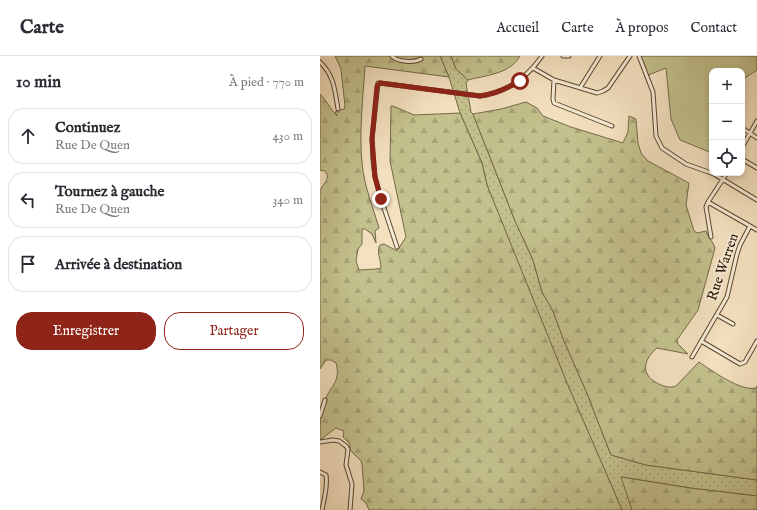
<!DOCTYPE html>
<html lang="fr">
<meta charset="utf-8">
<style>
body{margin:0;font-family:"IM FELL English",serif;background:#f2f2f3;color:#2b2b33}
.controls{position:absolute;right:12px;top:12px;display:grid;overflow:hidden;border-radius:8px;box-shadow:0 2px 6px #0003}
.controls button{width:36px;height:36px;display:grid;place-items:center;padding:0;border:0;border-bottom:1px solid #e1e1e2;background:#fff;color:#2b2b33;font:20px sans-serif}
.stop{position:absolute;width:12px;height:12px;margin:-9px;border:3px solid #8f2418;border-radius:50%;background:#fff}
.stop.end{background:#8f2418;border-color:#fff;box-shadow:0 1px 4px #0008}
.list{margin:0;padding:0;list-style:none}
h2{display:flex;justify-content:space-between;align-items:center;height:52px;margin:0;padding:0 16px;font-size:17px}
h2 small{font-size:13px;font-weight:400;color:#7c7c81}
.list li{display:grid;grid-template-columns:26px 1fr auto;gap:12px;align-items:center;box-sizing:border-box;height:56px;margin:0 8px 8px;padding:0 8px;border:1px solid #e1e1e2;border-radius:16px}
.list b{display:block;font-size:15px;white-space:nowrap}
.list p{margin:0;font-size:13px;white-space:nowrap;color:#7c7c81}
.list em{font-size:13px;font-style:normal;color:#7c7c81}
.actions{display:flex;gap:8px;padding:12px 16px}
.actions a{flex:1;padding:9px 0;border:1px solid #8f2418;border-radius:16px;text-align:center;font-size:14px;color:#8f2418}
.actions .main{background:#8f2418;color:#fff}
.icon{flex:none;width:22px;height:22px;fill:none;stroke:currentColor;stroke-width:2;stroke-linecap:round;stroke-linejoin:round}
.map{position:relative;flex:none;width:437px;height:454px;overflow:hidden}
header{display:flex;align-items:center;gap:24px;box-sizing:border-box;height:56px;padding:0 20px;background:#fff;border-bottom:1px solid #e1e1e2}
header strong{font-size:19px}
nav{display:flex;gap:22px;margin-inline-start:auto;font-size:14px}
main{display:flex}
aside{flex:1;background:#fff}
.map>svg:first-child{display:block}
.grass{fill:url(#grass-dots);stroke:#746a48}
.forest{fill:url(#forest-firs);stroke:#746a48}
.green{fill:#c3c18d;stroke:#746a48}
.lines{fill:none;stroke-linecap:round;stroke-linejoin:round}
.minor-casing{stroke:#594732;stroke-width:5}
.minor{stroke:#f8ecd6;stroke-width:3}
.route{stroke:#8f2418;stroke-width:5}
.labels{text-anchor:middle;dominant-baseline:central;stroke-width:4;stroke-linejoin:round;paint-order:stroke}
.street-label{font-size:14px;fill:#251403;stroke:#f8ecd6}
</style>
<header>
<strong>Carte</strong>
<nav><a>Accueil</a><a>Carte</a><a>À propos</a><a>Contact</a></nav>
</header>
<main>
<aside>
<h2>10 min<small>À pied · 770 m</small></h2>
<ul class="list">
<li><svg class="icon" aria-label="ahead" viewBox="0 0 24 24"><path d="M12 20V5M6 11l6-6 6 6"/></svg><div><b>Continuez</b><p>Rue De Quen</p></div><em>430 m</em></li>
<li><svg class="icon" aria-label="left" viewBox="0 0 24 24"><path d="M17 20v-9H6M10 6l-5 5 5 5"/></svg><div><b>Tournez à gauche</b><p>Rue De Quen</p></div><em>340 m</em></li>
<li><svg class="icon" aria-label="arrive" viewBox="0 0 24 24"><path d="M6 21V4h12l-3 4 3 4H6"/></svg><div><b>Arrivée à destination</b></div></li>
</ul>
<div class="actions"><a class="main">Enregistrer</a><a>Partager</a></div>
</aside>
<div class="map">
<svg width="437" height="454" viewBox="0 0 437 454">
<defs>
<pattern id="grass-dots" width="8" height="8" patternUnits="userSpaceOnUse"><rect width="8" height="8" fill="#c3c18d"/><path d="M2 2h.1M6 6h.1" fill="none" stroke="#a7a578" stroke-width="1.8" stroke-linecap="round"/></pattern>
<pattern id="forest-firs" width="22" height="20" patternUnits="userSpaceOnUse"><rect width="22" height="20" fill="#c3c18d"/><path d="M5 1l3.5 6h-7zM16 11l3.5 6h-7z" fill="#a7a578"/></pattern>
</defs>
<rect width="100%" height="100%" fill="#f4e1c0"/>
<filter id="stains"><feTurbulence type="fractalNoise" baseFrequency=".005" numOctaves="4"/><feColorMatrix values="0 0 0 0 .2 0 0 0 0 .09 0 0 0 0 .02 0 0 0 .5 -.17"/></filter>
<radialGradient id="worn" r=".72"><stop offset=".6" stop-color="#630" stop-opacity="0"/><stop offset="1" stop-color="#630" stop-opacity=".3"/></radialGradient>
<path class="grass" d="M120,0H131L136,13L148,24L146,27L151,56L153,58L195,165L213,204L222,236L233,255L244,285L266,335L291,399L326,409L437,424V440L370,432L302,421L312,454H302L247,327L186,177L167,129L162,107L140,57L129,21Z"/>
<path class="forest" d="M15,0H120L129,21L45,10C43,42 39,75 42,107C44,130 53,151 59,172L55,175L56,187L52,178L45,173H42V188L38,193L36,205L39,214L56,213L61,212C61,204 56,195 60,189L64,188L77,195L86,181L70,105L71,50H73L94,59L140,57L162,107L167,129L247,327L302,454H49L46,447L41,443L44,435L42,408L41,405L30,394V388L23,381L24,375L16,372L0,384C0,371 0,356 5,344C11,329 21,326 16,307L11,304H6L0,313V136C1,128 12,124 5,115L0,114V38C7,45 10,53 17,60L15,56L24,53L25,50L21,13Z
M131,0H200C190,18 167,19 148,24L136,13Z
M206,46L217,52L223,60L251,71L303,87L308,76L309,60L316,63L318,87L321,97L328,105L369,127L366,149L374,175L377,177L386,175C388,182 393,185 395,192L378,254L357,284L358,288L368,298L337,292C322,305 320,320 341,329C346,331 351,332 356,330L379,306C391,314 421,336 436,332L437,330V424L326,409L291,399L266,335L244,285L233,255L222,236L213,204L195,165L153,58L181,53Z
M301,421L370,432L437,440V454H312Z"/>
<path class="green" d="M319,0H437V14L422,24V15H392V97L360,84L351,63L346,12L326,20Z"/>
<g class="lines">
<defs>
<path id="minor" d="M72,0C77,6 94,7 101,3
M243,0H249
M319,0L333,36L336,80L342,92L366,108L394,118L437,144
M0,6C14,19 15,35 18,53
M213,12L234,24L277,37L283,35L288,32L310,0
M234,24L233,43L234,47L292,70
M260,32L280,0
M422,72L437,82
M422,91L437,65
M422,103L437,112
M388,146L437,174
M391,181L386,151L388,146L407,117
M77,191L61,143L55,121L53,104L52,83L58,27H60L160,40C187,36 207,22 222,0
M397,259L413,268
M381,285L420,308L425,306L437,285
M372,301L407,241L417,198L420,189L430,170
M0,360L5,344
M0,386L13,384L19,385L26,390L28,393L26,409L32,428L30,454
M0,416L6,419C8,431 4,442 2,454"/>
</defs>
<use href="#minor" class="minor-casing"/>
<use href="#minor" class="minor"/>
</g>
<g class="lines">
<path class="route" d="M61,143L55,121L52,83L57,30L60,27L160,40C175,38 188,32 200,25"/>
</g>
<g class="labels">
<g class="street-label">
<text transform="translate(403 211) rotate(-71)">Rue Warren</text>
</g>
</g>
<rect width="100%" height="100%" filter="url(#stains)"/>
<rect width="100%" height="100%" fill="url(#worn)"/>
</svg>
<div class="controls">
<button>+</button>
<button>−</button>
<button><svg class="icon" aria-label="locate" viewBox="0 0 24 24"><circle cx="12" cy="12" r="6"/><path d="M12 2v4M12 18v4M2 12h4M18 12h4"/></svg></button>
</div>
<div class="stop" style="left:200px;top:25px"></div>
<div class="stop end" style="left:61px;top:143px"></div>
</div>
</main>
